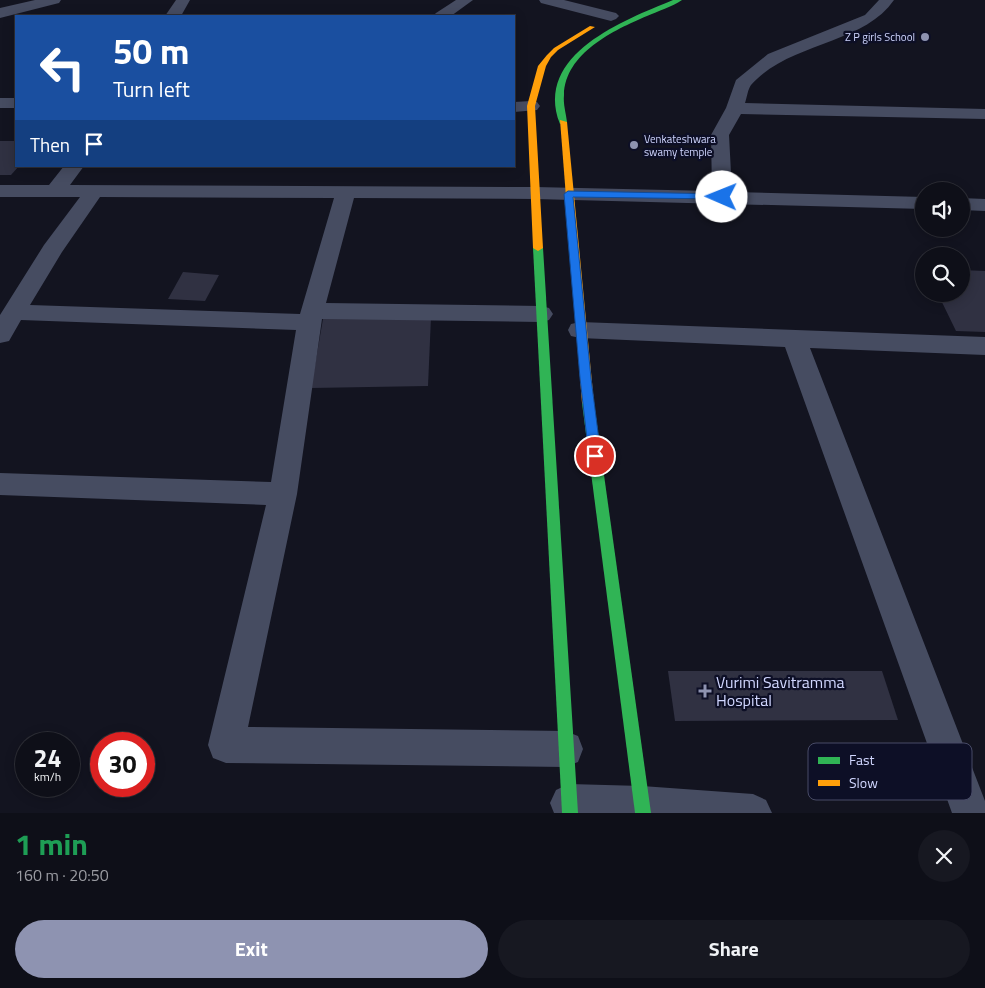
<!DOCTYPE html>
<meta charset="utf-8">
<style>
body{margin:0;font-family:"Titillium Web",sans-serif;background:#171821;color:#f1f3f6;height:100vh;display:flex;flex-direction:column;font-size:19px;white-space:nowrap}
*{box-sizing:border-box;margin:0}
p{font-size:16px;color:#9b9ca2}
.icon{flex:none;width:28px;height:28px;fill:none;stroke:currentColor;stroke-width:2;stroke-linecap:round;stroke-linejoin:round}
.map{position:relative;height:813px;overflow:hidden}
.panel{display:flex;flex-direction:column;background:#0e0f18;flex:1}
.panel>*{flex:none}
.guide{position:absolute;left:15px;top:15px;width:500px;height:152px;border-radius:0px;box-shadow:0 2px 12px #0003,0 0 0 1px #2e2f37;background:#1a4fa0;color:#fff;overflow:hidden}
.fabs{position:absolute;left:915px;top:182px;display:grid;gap:10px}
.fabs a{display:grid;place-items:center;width:55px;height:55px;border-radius:50%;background:#0e0f18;box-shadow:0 2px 12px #0003,0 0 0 1px #2e2f37;font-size:25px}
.speed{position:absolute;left:15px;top:732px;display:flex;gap:10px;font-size:25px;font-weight:700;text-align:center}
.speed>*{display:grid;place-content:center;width:65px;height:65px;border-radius:50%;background:#0e0f18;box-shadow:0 2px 12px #0003,0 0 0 1px #2e2f37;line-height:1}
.speed small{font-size:12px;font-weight:400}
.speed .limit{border:8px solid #d22;background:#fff;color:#111}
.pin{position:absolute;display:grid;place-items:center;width:42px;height:42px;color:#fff;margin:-21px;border:2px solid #fff;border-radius:50%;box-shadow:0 1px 5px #0007}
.me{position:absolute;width:55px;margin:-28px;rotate:271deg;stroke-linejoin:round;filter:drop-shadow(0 0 4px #0008)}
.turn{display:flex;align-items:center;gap:18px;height:105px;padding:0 15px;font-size:22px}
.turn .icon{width:65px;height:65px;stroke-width:2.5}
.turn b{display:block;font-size:35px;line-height:42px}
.then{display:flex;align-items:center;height:48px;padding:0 15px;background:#0003;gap:10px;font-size:19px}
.round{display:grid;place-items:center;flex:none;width:52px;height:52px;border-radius:26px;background:#171821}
.headline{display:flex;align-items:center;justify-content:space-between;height:85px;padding:0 15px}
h1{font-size:30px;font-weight:700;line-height:38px;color:#1e9e55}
.primary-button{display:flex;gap:10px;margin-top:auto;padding:10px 15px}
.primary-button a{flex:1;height:58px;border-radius:30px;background:#8e93b1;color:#fff;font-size:20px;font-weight:700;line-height:58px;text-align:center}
.primary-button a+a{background:#171821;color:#f1f3f6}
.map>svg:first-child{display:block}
</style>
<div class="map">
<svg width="985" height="813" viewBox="0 0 985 813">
<rect width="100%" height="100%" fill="#131420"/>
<g fill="#303142">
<path d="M0 141H16V166H19L11 175H0Z"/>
<path d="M961 270 985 271V332L956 331 938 294H961Z"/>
<path d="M183 272 219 275 205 301 168 299Z"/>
<path d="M431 317 428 386 311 388 323 319Z"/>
<path d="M668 671H882L898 720 675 721Z"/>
</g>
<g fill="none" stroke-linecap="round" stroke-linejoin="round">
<g fill="#464c61" fill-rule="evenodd">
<path d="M35 0H61L59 3 0 18V8Z"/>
<path d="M176 0H190L181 16H165Z"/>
<path d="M456 0H473L451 16H433L436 13Z"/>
<path d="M539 0H564L616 13 619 16 616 19 611 21 541 3Z"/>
<path d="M879 0H894C863 45 789 42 751 85 748 89 747 97 745 103L985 109V119L741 114 729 135 732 192 924 197V209L535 199 354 198 326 303 541 306 549 308 553 314 549 320 541 322 322 319 297 494 248 727 565 731 578 736 583 749 578 762 565 767 226 763 213 758 208 745 266 505 0 495V473L271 482 296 330 21 320 9 341 0 343V315L44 245 80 197H0V185H49L64 166H84L70 185 535 187 712 191 711 135 726 108 736 80 768 54 865 15ZM100 197 334 198 300 314 30 305 62 252Z"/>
<rect x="0" y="98" width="16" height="10"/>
<path d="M531 101 537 102 540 106 537 110 514 112V102Z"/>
<path d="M961 198 985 199V211L961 210Z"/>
<path d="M580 322 985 337V355L810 348 985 801V813H952L785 347 580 338 571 336 568 330 571 324Z"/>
<path d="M569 784 642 786 753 794 766 800 772 813H554L550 803 556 790Z"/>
</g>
<g fill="#30b455" fill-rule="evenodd">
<path d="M673 0H682C672 7 658 11 647 16 614 30 565 53 564 95 563 104 566 113 567 122L560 124C533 54 625 20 673 0Z"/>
<path d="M538 245 543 248 578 813H562L533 248Z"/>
<path d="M588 399 594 403 651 813H635L582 403Z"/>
</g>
<g fill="#ff9f0a" fill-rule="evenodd">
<path d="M590 26 595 27 558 50 551 57 546 66 535 106 543 248 538 251 533 248 527 106 538 66 547 55 554 48Z"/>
<path d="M560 120 567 122 594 403 588 407 582 403Z"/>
</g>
</g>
<path fill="#1a73e8" stroke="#114b97" d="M568 191 722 194 726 197 722 199 573 197 591 378 601 456 600 459H591L589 456 580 378 564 194Z"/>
<g fill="#8e93b1" stroke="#0d0f26" stroke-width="2">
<circle cx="925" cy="37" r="5"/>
<circle cx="634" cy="145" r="5"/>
<path d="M702.5 683.5h5v5h5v5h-5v5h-5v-5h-5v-5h5z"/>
</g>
<g text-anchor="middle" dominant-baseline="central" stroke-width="4.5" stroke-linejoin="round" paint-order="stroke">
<g font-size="11" fill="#d1d7ff" stroke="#0d0f26" text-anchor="end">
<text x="915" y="37">Z P girls School</text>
<text x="644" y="139" text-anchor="start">Venkateshwara<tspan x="644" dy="13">swamy temple</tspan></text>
</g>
<g font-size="16" fill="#d1d7ff" stroke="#0d0f26" text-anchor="start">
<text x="716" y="682">Vurimi Savitramma<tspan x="716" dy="18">Hospital</tspan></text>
</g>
</g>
<rect x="808" y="743" width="164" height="57" rx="8" fill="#0d0f26" stroke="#484b67" stroke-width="1"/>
<rect x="818" y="757" width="22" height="7" fill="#30b455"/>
<rect x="818" y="780" width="22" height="6" fill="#ff9f0a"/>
<g font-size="14" fill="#d1d7ff">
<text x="849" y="765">Fast</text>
<text x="849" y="788">Slow</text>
</g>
</svg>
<div class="fabs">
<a><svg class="icon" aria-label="sound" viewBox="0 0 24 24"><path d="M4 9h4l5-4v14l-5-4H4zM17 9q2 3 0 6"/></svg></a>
<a><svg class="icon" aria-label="search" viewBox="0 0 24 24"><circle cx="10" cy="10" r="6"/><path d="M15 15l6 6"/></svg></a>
</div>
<div class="speed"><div>24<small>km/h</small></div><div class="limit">30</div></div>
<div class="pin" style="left:595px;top:456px;background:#d93025"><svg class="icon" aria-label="arrive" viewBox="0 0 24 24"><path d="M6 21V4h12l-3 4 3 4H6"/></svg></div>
<svg class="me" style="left:722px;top:197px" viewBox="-20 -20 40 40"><circle r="19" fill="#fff"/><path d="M0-13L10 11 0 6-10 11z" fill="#1a73e8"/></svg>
<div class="guide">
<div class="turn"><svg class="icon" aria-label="left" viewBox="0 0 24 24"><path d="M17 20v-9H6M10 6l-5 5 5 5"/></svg><div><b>50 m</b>Turn left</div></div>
<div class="then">Then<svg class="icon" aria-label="arrive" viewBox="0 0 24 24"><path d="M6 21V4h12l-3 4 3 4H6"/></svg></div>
</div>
</div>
<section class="panel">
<div class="headline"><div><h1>1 min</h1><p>160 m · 20:50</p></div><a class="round"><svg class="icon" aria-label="close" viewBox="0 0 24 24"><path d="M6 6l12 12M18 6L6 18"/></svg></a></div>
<div class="primary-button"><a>Exit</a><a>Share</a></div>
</section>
